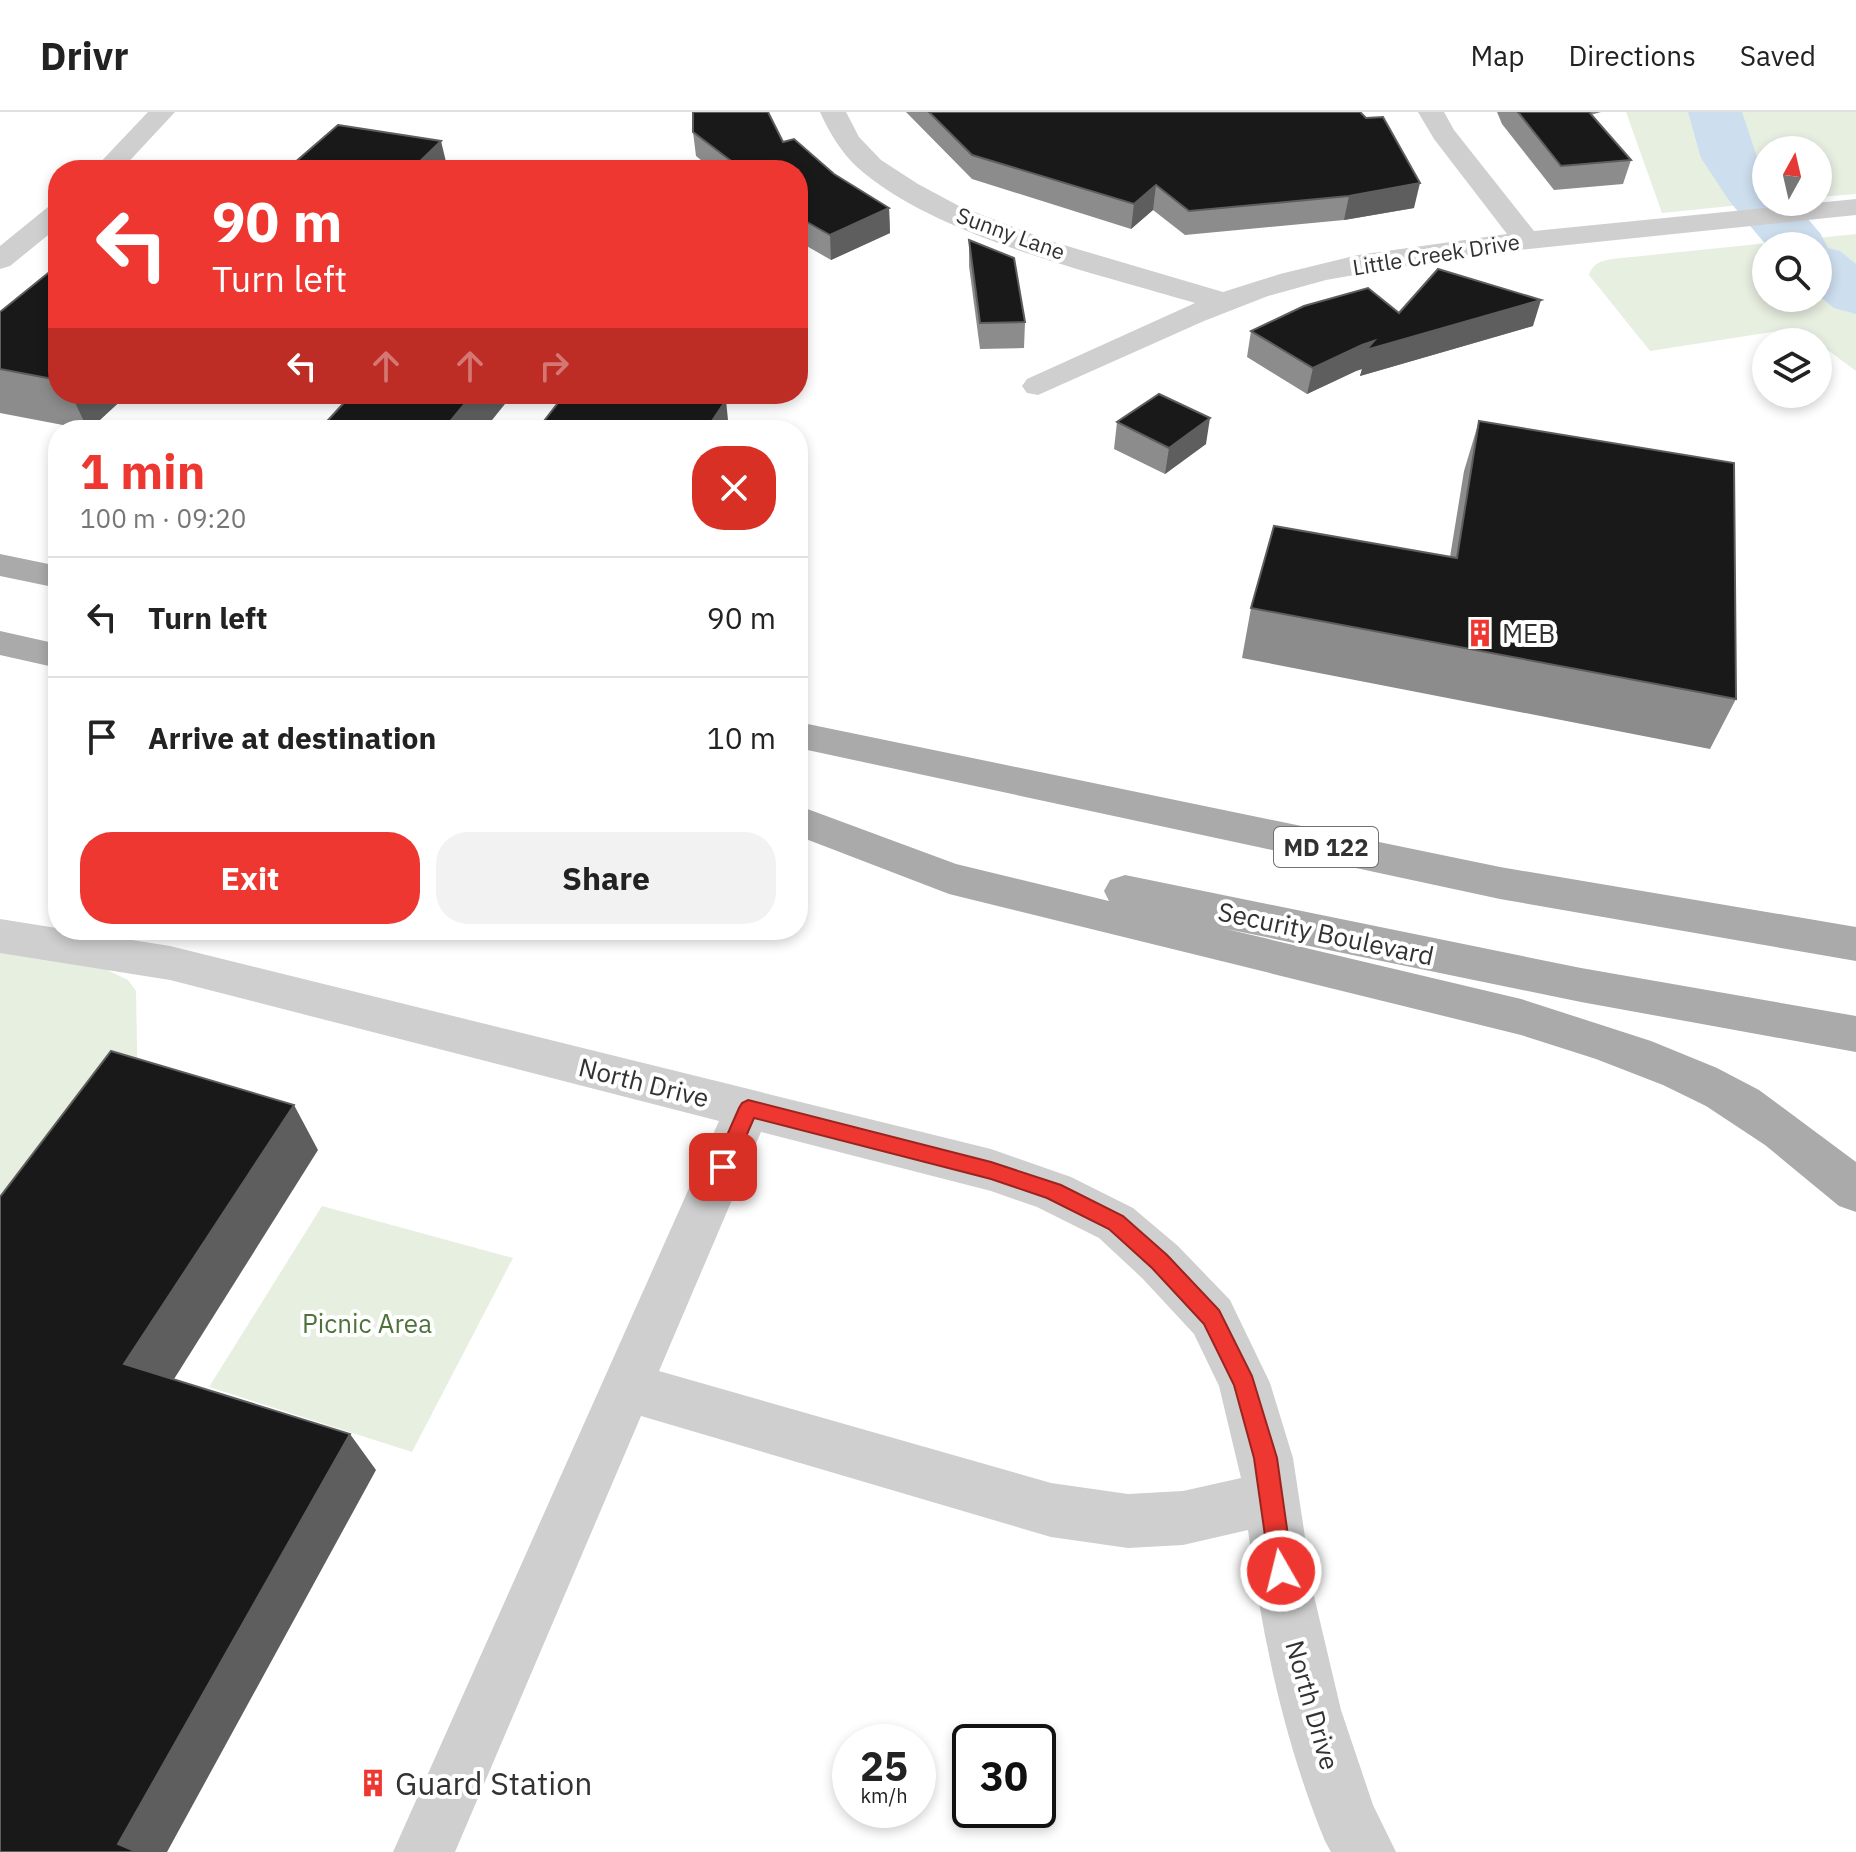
<!DOCTYPE html>
<meta charset="utf-8">
<style>
body{margin:0;font-family:"IBM Plex Sans",sans-serif;background:#f2f2f2;color:#222;height:100vh;display:flex;flex-direction:column;font-size:30px;white-space:nowrap}
*{box-sizing:border-box;margin:0}
p{font-size:26px;color:#767676}
.icon{flex:none;width:44px;height:44px;fill:none;stroke:currentColor;stroke-width:2;stroke-linecap:round;stroke-linejoin:round}
.map{position:relative;flex:1;overflow:hidden}
.details{position:absolute;left:48px;top:308px;width:760px;height:520px;display:flex;flex-direction:column;background:#fff;border-radius:32px;box-shadow:0 4px 12px #0003}
.details>*{flex:none}
.banner{position:absolute;left:48px;top:48px;width:760px;height:244px;border-radius:32px;box-shadow:0 4px 12px #0003;background:#ee3730;color:#fff;overflow:hidden}
.needle{width:52px;rotate:8deg}
.controls{position:absolute;left:1752px;top:24px;display:grid;gap:16px}
.controls a{display:grid;place-items:center;width:80px;height:80px;border-radius:50%;background:#fff;box-shadow:0 4px 12px #0003;font-size:40px}
.speed{position:absolute;left:832px;top:1612px;display:flex;gap:16px;font-size:40px;font-weight:700;text-align:center}
.speed>*{display:grid;place-content:center;width:104px;height:104px;border-radius:50%;background:#fff;box-shadow:0 4px 12px #0003;line-height:1}
.speed small{font-size:20px;font-weight:400}
.speed .limit{border:4px solid #111;border-radius:12px;background:#fff;color:#111}
.pin{position:absolute;display:grid;place-items:center;width:68px;height:68px;color:#fff;margin:-34px;border-radius:16px;box-shadow:0 4px 12px #0006}
.me{position:absolute;width:88px;margin:-44px;rotate:352deg;stroke-linejoin:round;filter:drop-shadow(0 0 6px #0008)}
.turn{display:flex;align-items:center;gap:28px;height:168px;padding:0 32px;font-size:36px}
.turn .icon{width:104px;height:104px;stroke-width:2.5}
.turn b{display:block;font-size:56px;line-height:68px}
.lanes{display:flex;align-items:center;height:76px;padding:0 32px;background:#0003;justify-content:center;gap:40px;direction:ltr}
.lanes .off{opacity:.35}
.round{display:grid;place-items:center;flex:none;width:84px;height:84px;border-radius:32px;background:#f2f2f2}
.head{display:flex;align-items:center;justify-content:space-between;height:136px;padding:0 32px}
h1{font-size:48px;font-weight:700;line-height:60px;color:#ee3730}
.cta{display:flex;gap:16px;margin-top:auto;padding:16px 32px}
.cta a{flex:1;height:92px;border-radius:32px;background:#ee3730;color:#fff;font-size:32px;font-weight:700;line-height:92px;text-align:center}
.cta a+a{background:#f2f2f2;color:#222}
ul{padding:0;list-style:none}
li{display:flex;align-items:center;gap:24px;height:120px;padding:0 32px;border-top:2px solid #e0e0e0}
li div{flex:1}
li b{display:block;font-size:30px}
li em{font-style:normal}
header{display:flex;align-items:center;gap:48px;box-sizing:border-box;height:112px;padding:0 40px;background:#fff;border-bottom:2px solid #e0e0e0}
header strong{font-size:38px}
nav{display:flex;gap:44px;margin-inline-start:auto;font-size:28px}
.map>svg:first-child{display:block}
</style>
<header>
<strong>Drivr</strong>
<nav><a>Map</a><a>Directions</a><a>Saved</a></nav>
</header>
<div class="map">
<svg width="1856" height="1740" viewBox="0 0 1856 1740">
<rect width="100%" height="100%" fill="#fff"/>
<g fill="#e7efe1" fill-rule="evenodd">
<path d="M1626 0H1856V82L1818 85V38H1766V90H1770L1662 101Z"/>
<path d="M1856 122V259L1798 216 1650 239 1589 163C1593 151 1601 149 1612 147ZM1766 134H1818V186H1766Z"/>
<path d="M0 824 46 829 128 868 136 879 138 989 0 1179Z"/>
<path d="M322 1094 513 1146 412 1340 209 1275Z"/>
</g>
<g fill="none" stroke-linecap="round" stroke-linejoin="round">
<path fill="#cddeef" fill-rule="evenodd" d="M1688 0H1742L1757 45 1766 58V90H1793L1820 121 1828 136 1840 139 1856 152V202L1834 196 1818 183V134H1767L1730 90 1701 46Z"/>
<g fill="#cfcfcf" fill-rule="evenodd">
<path d="M148 0H175L121 58H93Z"/>
<path d="M820 0H846L859 25 881 48 918 72 959 94 1050 129 1223 180 1280 162 1358 143 1507 122 1434 27 1418 0H1444L1454 18 1534 119 1856 87V103L1462 144 1326 168 1268 184 1204 209 1038 283 1027 281 1022 274 1027 267 1195 191C1095 161 935 125 857 55 841 40 829 20 820 0Z"/>
<path d="M58 93V115L10 154 0 157V134L48 95Z"/>
<path d="M0 807 170 834 991 1037 1071 1065 1133 1096 1178 1134 1230 1188 1270 1271 1293 1346 1314 1484 1341 1598 1373 1693 1396 1740H1331L1325 1729C1284 1630 1262 1524 1248 1418L1183 1433 1128 1436 1051 1425 641 1304 455 1740H393L719 1009 170 868 0 841ZM761 1020 991 1079 1037 1095 1099 1126 1142 1166 1194 1222 1219 1274 1241 1366 1183 1379 1128 1382 1051 1371 659 1259Z"/>
</g>
<g fill="#aaa" fill-rule="evenodd">
<path d="M0 442 58 454V476L0 464Z"/>
<path d="M0 519 58 532V556L0 543Z"/>
<path d="M798 610 1500 755 1856 815V849L1500 787 798 636Z"/>
<path d="M802 695 956 752 1109 789 1104 779 1110 768 1125 763 1581 856 1856 904V940L1581 890 1222 816 1521 887 1651 929 1717 956 1759 978 1856 1050V1100L1839 1094 1765 1033 1706 994 1663 973 1596 947 1521 923 949 782 798 724V696Z"/>
</g>
</g>
<g fill="#8c8c8c">
<path d="M906 0H1360L1414 96 1344 108 1185 123 1153 98 1131 117 972 67Z"/>
<path d="M1497 0H1601L1591 3 1631 48 1623 72 1554 78 1502 12Z"/>
<path d="M693 20 783 30 834 62 889 96 890 121 831 148 798 129V58H713L696 44Z"/>
<path d="M969 128 1025 210 1024 236 980 237 969 154Z"/>
<path d="M58 153V282H128L89 318 0 301V200Z"/>
<path d="M1399 201 1533 214 1360 264 1362 257 1356 259 1307 282 1247 245 1251 219Z"/>
<path d="M1479 309 1736 587 1710 637 1242 546 1251 496 1450 445 1464 359Z"/>
<path d="M1117 310 1206 332 1165 362 1114 337Z"/>
</g>
<g fill="#5e5e5e">
<path d="M441 29 448 58H411Z"/>
<path d="M1420 71 1414 96 1344 108 1349 84Z"/>
<path d="M1156 73 1153 98 1131 117 1134 92Z"/>
<path d="M889 96 890 121 831 148 830 123Z"/>
<path d="M1541 188 1533 214 1360 264 1362 257 1356 259 1307 282 1313 256 1362 233Z"/>
<path d="M71 282H128L89 318H88Z"/>
<path d="M473 282H513L484 318H443Z"/>
<path d="M726 288 729 318H706Z"/>
<path d="M1210 306 1206 332 1165 362 1169 336Z"/>
<path d="M294 993 318 1038 159 1291 124 1252Z"/>
<path d="M350 1322 376 1358 167 1740H134L118 1732Z"/>
</g>
<g fill="#191919" stroke="#5e5e5e" stroke-width="2">
<path d="M693 0H768L783 30 794 27 834 62 889 96 830 123 798 105V58H743L693 20Z"/>
<path d="M929 0H1360L1366 6 1383 5 1420 71 1349 84 1189 99 1156 73 1134 92 972 43Z"/>
<path d="M1518 0H1589L1631 48 1561 54Z"/>
<path d="M338 13 441 29 411 58H286Z"/>
<path d="M969 128 1014 146 1025 210 980 211Z"/>
<path d="M58 153V268L0 257V200Z"/>
<path d="M1438 157 1541 188 1366 238 1374 229 1362 233 1313 256 1251 219 1304 194 1368 176 1399 201Z"/>
<path d="M352 282H473L443 318H319Z"/>
<path d="M565 282H692L726 288 706 318H537Z"/>
<path d="M1159 282 1210 306 1169 336 1117 310Z"/>
<path d="M1479 309 1734 351 1736 587 1251 496 1274 414 1457 446Z"/>
<path d="M111 939 294 993 124 1252 350 1322 118 1732 137 1740H0V1085Z"/>
</g>
<path fill="#ee3730" stroke="#9b241f" stroke-width="2" d="M748 988 991 1050 1061 1073 1123 1104 1167 1143 1219 1198 1252 1264 1277 1346 1293 1459 1290 1468 1281 1471 1273 1468 1270 1459 1254 1346 1234 1273 1204 1212 1152 1156 1109 1117 1047 1086 991 1067 754 1006 730 1061 723 1064 716 1061 713 1055 739 996 742 991Z"/>
<defs>
<symbol id="building-bare" viewBox="-9 -9 18 18"><path d="M-4-6H4V6H1V3H-1V6H-4ZM-2.5-4.3h1.7v1.8h-1.7ZM.8-4.3h1.7v1.8H.8ZM-2.5-1h1.7V.8h-1.7ZM.8-1h1.7V.8H.8Z" fill="#ee3730" stroke="#fff" stroke-width="2.5" paint-order="stroke"/></symbol>
</defs>
<g fill-rule="evenodd">
<use href="#building-bare" x="1460" y="501" width="40" height="40"/>
<use href="#building-bare" x="353" y="1651" width="40" height="40"/>
</g>
<g text-anchor="middle" dominant-baseline="central" stroke-width="8" stroke-linejoin="round" paint-order="stroke">
<g font-size="22" fill="#323232" stroke="#fff">
<text transform="translate(1011 121) rotate(20)">Sunny Lane</text>
<text transform="translate(1436 142) rotate(-9)">Little Creek Drive</text>
</g>
<rect fill="#fff" stroke="#707070" stroke-width="2" x="1274" y="715" width="104" height="40" rx="6"/>
<g font-size="24" font-weight="bold" fill="#323232">
<text x="1326" y="735">MD 122</text>
</g>
<g font-size="26" fill="#323232" stroke="#fff" text-anchor="start">
<text x="1502" y="521">MEB</text>
</g>
<g font-size="26" fill="#323232" stroke="#fff">
<text transform="translate(1326 821) rotate(12)">Security Boulevard</text>
<text transform="translate(644 970) rotate(14)">North Drive</text>
<text transform="translate(1313 1593) rotate(74)">North Drive</text>
</g>
<g font-size="26" fill="#4f723c" stroke="#fff">
<text x="367" y="1211">Picnic Area</text>
</g>
<g font-size="32" fill="#323232" stroke="#fff" text-anchor="start">
<text x="395" y="1671">Guard Station</text>
</g>
</g>
</svg>
<div class="controls">
<a><svg class="needle" viewBox="-14 -14 28 28"><path d="M0-13l5 13h-10z" fill="#e53935"/><path d="M0 13l5-13h-10z" fill="#767676"/></svg></a>
<a><svg class="icon" aria-label="search" viewBox="0 0 24 24"><circle cx="10" cy="10" r="6"/><path d="M15 15l6 6"/></svg></a>
<a><svg class="icon" aria-label="layers" viewBox="0 0 24 24"><path d="M12 4l9 5-9 5-9-5zM3 14l9 5 9-5"/></svg></a>
</div>
<div class="speed"><div>25<small>km/h</small></div><div class="limit">30</div></div>
<div class="pin" style="left:723px;top:1055px;background:#d93025"><svg class="icon" aria-label="arrive" viewBox="0 0 24 24"><path d="M6 21V4h12l-3 4 3 4H6"/></svg></div>
<svg class="me" style="left:1281px;top:1459px" viewBox="-20 -20 40 40"><circle r="17" fill="#ee3730" stroke="#fff" stroke-width="3"/><path d="M0-11L8 9 0 5-8 9z" fill="#fff"/></svg>
<div class="banner">
<div class="turn"><svg class="icon" aria-label="left" viewBox="0 0 24 24"><path d="M17 20v-9H6M10 6l-5 5 5 5"/></svg><div><b>90 m</b>Turn left</div></div>
<div class="lanes"><svg class="icon" aria-label="left" viewBox="0 0 24 24"><path d="M17 20v-9H6M10 6l-5 5 5 5"/></svg><svg class="icon off" aria-label="ahead" viewBox="0 0 24 24"><path d="M12 20V5M6 11l6-6 6 6"/></svg><svg class="icon off" aria-label="ahead" viewBox="0 0 24 24"><path d="M12 20V5M6 11l6-6 6 6"/></svg><svg class="icon off" aria-label="right" viewBox="0 0 24 24"><path d="M7 20v-9h11M14 6l5 5-5 5"/></svg></div>
</div>
<section class="details">
<div class="head"><div><h1>1 min</h1><p>100 m · 09:20</p></div><a class="round" style="background:#d93025;color:#fff"><svg class="icon" aria-label="close" viewBox="0 0 24 24"><path d="M6 6l12 12M18 6L6 18"/></svg></a></div>
<ul>
<li><svg class="icon" aria-label="left" viewBox="0 0 24 24"><path d="M17 20v-9H6M10 6l-5 5 5 5"/></svg><div><b>Turn left</b></div><em>90 m</em></li>
<li><svg class="icon" aria-label="arrive" viewBox="0 0 24 24"><path d="M6 21V4h12l-3 4 3 4H6"/></svg><div><b>Arrive at destination</b></div><em>10 m</em></li>
</ul>
<div class="cta"><a>Exit</a><a>Share</a></div>
</section>
</div>
